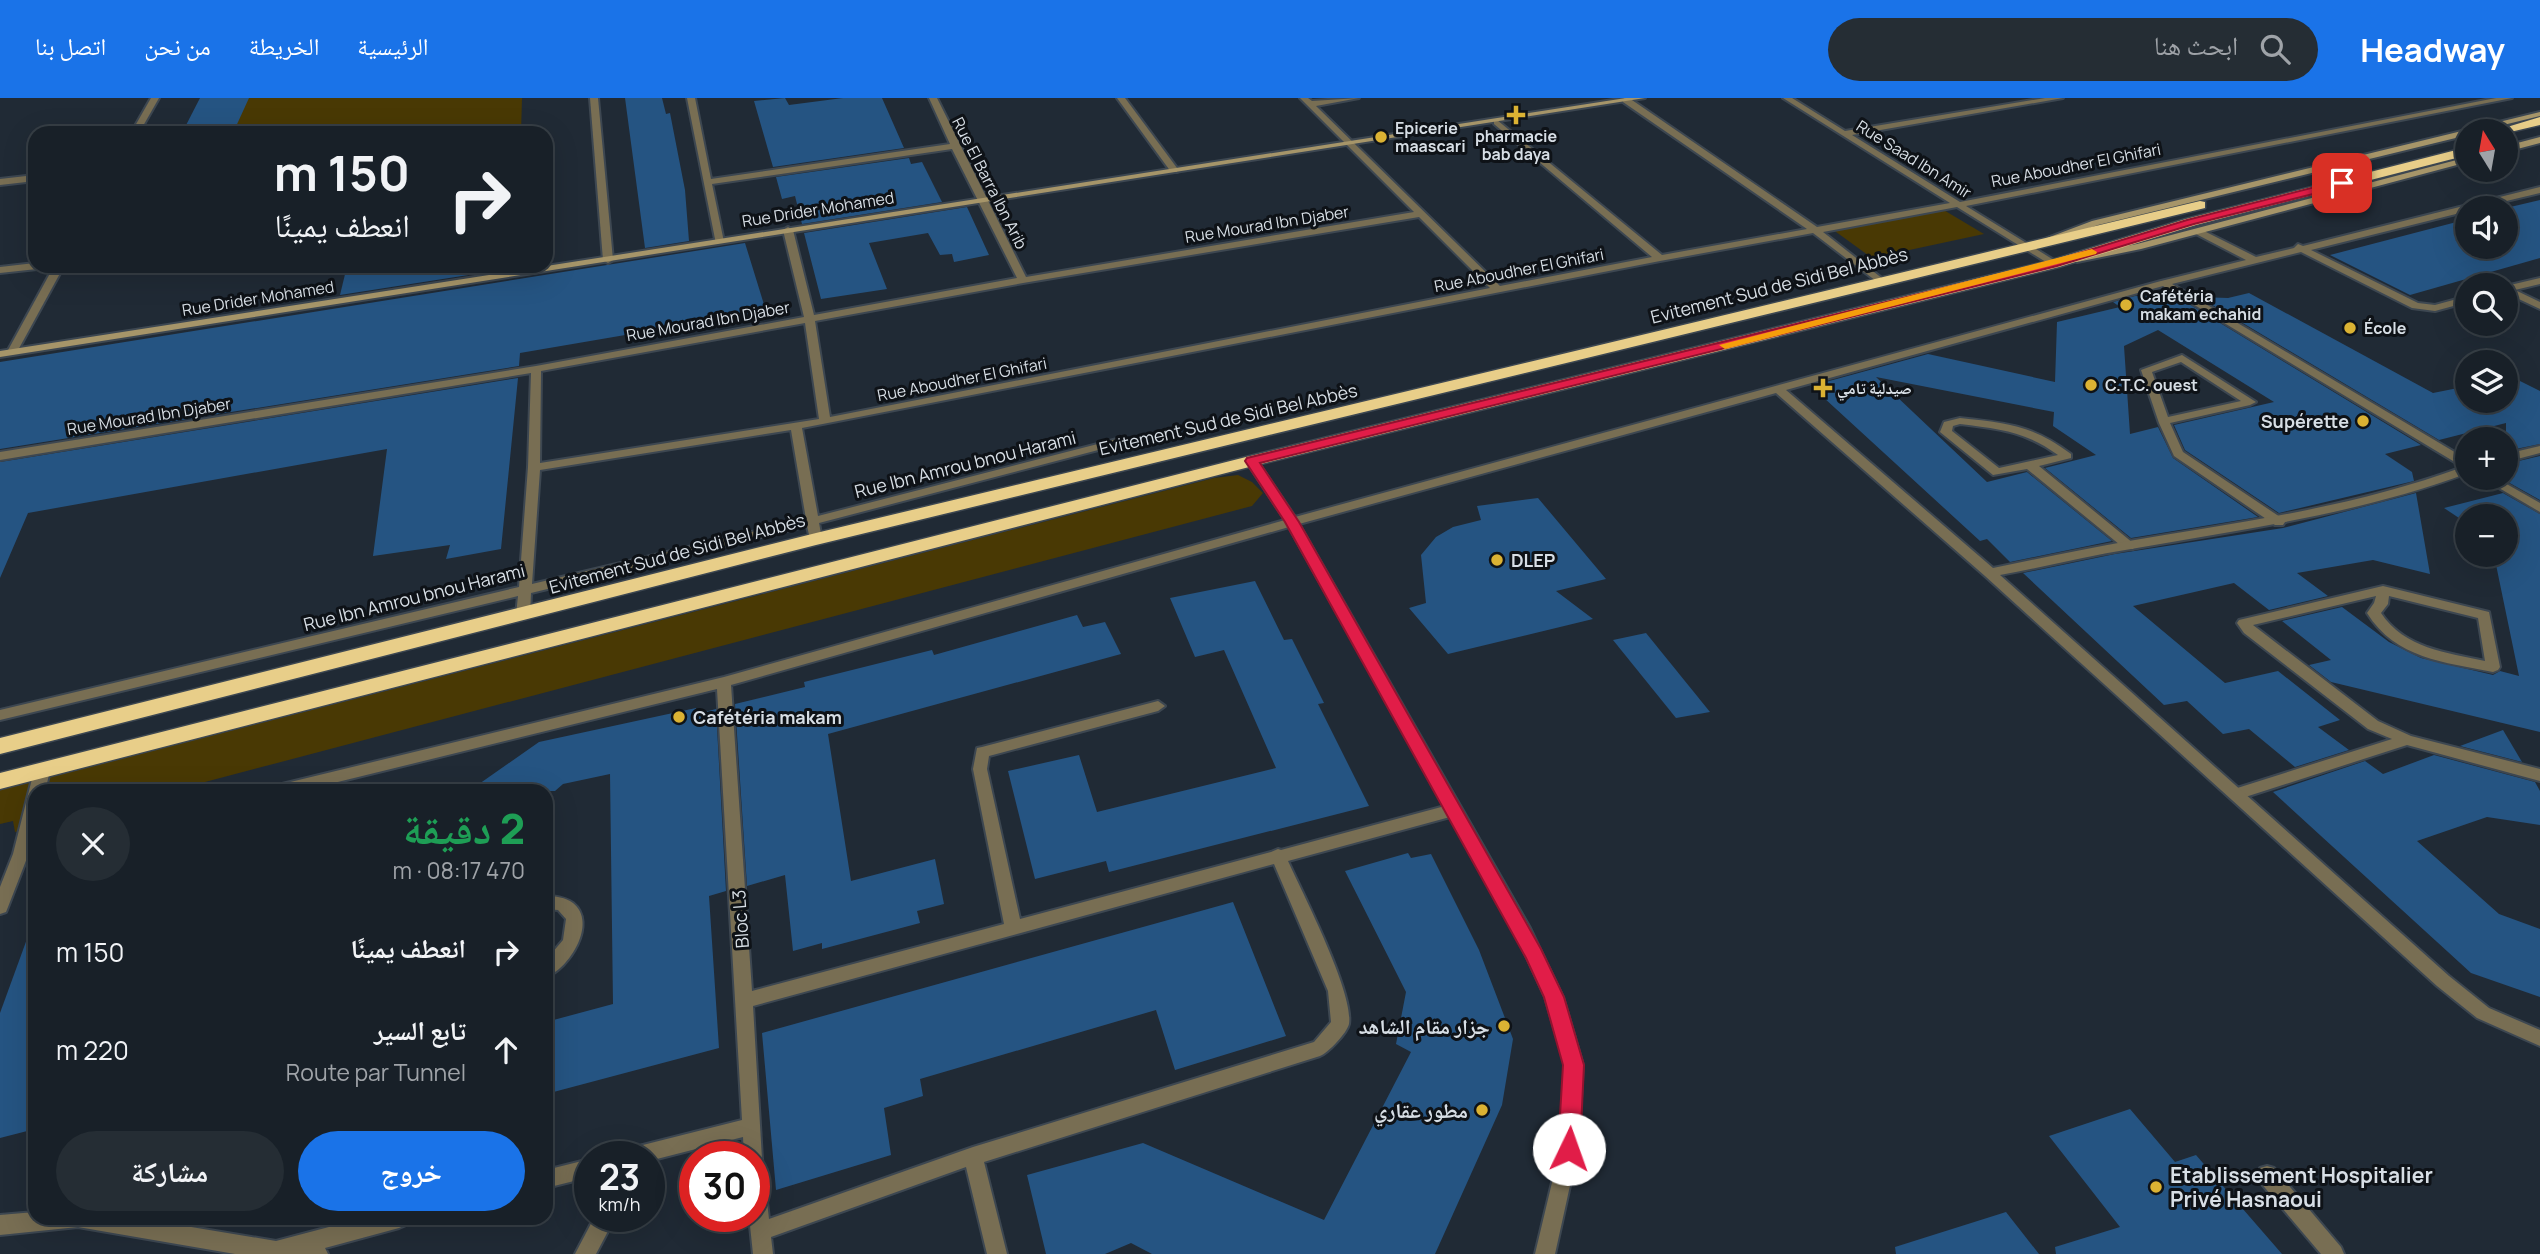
<!DOCTYPE html>
<html lang="ar">
<meta charset="utf-8">
<style>
body{margin:0;font-family:Manrope,"Noto Naskh Arabic",sans-serif;background:#252d34;color:#f1f3f6;direction:rtl;height:100vh;display:flex;flex-direction:column;font-size:26px;white-space:nowrap}
*{box-sizing:border-box;margin:0}
p{font-size:23px;color:#9fa3a8}
.icon{flex:none;width:38px;height:38px;fill:none;stroke:currentColor;stroke-width:2;stroke-linecap:round;stroke-linejoin:round}
.map{position:relative;flex:1;overflow:hidden;direction:ltr}
.side{position:absolute;left:28px;top:686px;width:525px;height:441px;display:flex;flex-direction:column;background:#182028;border-radius:21px;box-shadow:0 7px 28px #0002,0 0 0 2px #363e45;direction:rtl}
.side>*{flex:none}
.top-card{position:absolute;left:28px;top:28px;width:525px;height:147px;border-radius:21px;box-shadow:0 7px 28px #0002,0 0 0 2px #363e45;direction:rtl;background:#182028;color:#f1f3f6;overflow:hidden}
.needle{width:46px;rotate:349deg}
.buttons{position:absolute;left:2455px;top:21px;display:grid;gap:14px}
.buttons a{display:grid;place-items:center;width:63px;height:63px;border-radius:50%;background:#182028;box-shadow:0 7px 28px #0002,0 0 0 2px #363e45;font-size:35px}
.speed{position:absolute;left:574px;top:1043px;display:flex;gap:14px;font-size:35px;font-weight:700;text-align:center}
.speed>*{display:grid;place-content:center;width:91px;height:91px;border-radius:50%;background:#182028;box-shadow:0 7px 28px #0002,0 0 0 2px #363e45;line-height:1}
.speed small{font-size:18px;font-weight:400}
.speed .limit{border:10px solid #d22;background:#fff;color:#111}
.pin{position:absolute;display:grid;place-items:center;width:60px;height:60px;color:#fff;margin:-30px;border-radius:14px;box-shadow:0 4px 10px #0006}
.me{position:absolute;width:77px;margin:-38px;rotate:3deg;stroke-linejoin:round;filter:drop-shadow(0 0 5px #0008)}
.turn{display:flex;align-items:center;gap:24px;height:147px;padding:0 28px;font-size:32px}
.turn .icon{width:91px;height:91px;stroke-width:2.5}
.turn b{display:block;font-size:49px;line-height:60px}
.round{display:grid;place-items:center;flex:none;width:74px;height:74px;border-radius:37px;background:#252d34}
.head{display:flex;align-items:center;justify-content:space-between;height:119px;padding:0 28px}
h1{font-size:42px;font-weight:800;line-height:52px;color:#1e9e55}
.button{display:flex;gap:14px;margin-top:auto;padding:14px 28px}
.button a{flex:1;height:80px;border-radius:42px;background:#1a73e8;color:#fff;font-size:28px;font-weight:800;line-height:80px;text-align:center}
.button a+a{background:#252d34;color:#f1f3f6}
ul{padding:0;list-style:none}
li{display:flex;align-items:center;gap:21px;height:98px;padding:0 28px}
li div{flex:1}
li b{display:block;font-size:26px}
li em{font-style:normal}
header{display:flex;align-items:center;gap:42px;box-sizing:border-box;height:98px;padding:0 35px;background:#1a73e8;color:#fff}
header strong{font-size:33px}
nav{display:flex;gap:38px;margin-inline-start:auto;font-size:24px}
.search{width:490px;height:63px;background:#252d34;display:flex;align-items:center;gap:18px;box-sizing:border-box;padding:0 24px;border-radius:38px;color:#9fa3a8;font-size:26px}
.map>svg:first-child{display:block}
</style>
<header>
<strong>Headway</strong>
<div class="search"><svg class="icon" aria-label="search" viewBox="0 0 24 24"><circle cx="10" cy="10" r="6"/><path d="M15 15l6 6"/></svg>ابحث هنا</div>
<nav><a>الرئيسية</a><a>الخريطة</a><a>من نحن</a><a>اتصل بنا</a></nav>
</header>
<div class="map">
<svg width="2540" height="1156" viewBox="0 0 2540 1156">
<rect width="100%" height="100%" fill="#202a35"/>
<g fill="#493904">
<path d="M205 0H522L521 35H185Z"/>
<path d="M1942 111 1984 136 1872 160 1832 131Z"/>
<path d="M1238 377 1252 384 1263 395 1252 408 171 693H35V729L15 734 13 723 0 726V692L1214 380Z"/>
</g>
<g fill="#255482">
<path d="M200 0H249L233 35H182Z"/>
<path d="M625 0H662L666 16 670 15 685 92 689 143 645 150Z"/>
<path d="M785 0 789 7 843 0H882L904 50 773 69 754 3Z"/>
<path d="M909 60 911 66 922 64 942 104 802 126 795 98 782 101 776 79Z"/>
<path d="M2540 102V160L2410 197 2330 157 2468 121V149H2506V110Z"/>
<path d="M967 109 989 157 954 164 952 156 940 157 928 135 869 145 887 191 821 201 804 135Z"/>
<path d="M745 145 766 213 520 255 519 268 0 351V264Z"/>
<path d="M347 168H507V171L340 197Z"/>
<path d="M2249 195 2433 295 2468 288V303H2506V279L2510 278 2540 293V346L2506 353V325L2439 342 2199 199 2228 200Z"/>
<path d="M2135 198 2179 200 2421 347 2385 356 2412 374 2414 383 2279 415 2185 352 2174 327 2274 304 2158 232 2124 248 2130 336 2158 329 2173 360 2258 419 2131 440 2045 370 2096 357 2053 328 2054 314 1876 279 1987 384 2027 374 2112 443 2010 464 1987 441 1980 443 1811 288 1928 256 2055 284 2057 224 2120 209 2113 204Z"/>
<path d="M518 280 501 451 446 461 450 447 373 458 387 351 28 415 0 480V364Z"/>
<path d="M2540 358V402L2506 383V366Z"/>
<path d="M2416 395 2430 476 2373 462 2297 475 2328 498 2269 512 2234 485 2133 508 2225 585 2278 573 2340 622 2318 629 2349 652 2295 669 2249 631 2223 636 2187 603 2164 607 2023 475 2115 456 2283 430Z"/>
<path d="M2503 395 2540 416V634L2331 584 2309 567 2331 562 2282 523 2342 509 2389 544 2421 560 2493 577 2500 573 2519 578 2494 457H2506V418H2468V426L2444 410Z"/>
<path d="M1538 400 1606 481 1556 493 1593 521 1448 556 1409 510 1426 505 1421 457 1436 439 1453 429 1481 422 1477 408Z"/>
<path d="M1255 483 1284 542 1292 541 1324 605 1318 606 1369 708 1109 774 1106 763 1035 781 1008 673 1079 657 1097 714 1276 670 1224 552 1195 559 1170 500Z"/>
<path d="M1077 517 1083 529 1105 524 1121 556 828 636 851 783 935 761 944 806 917 813 920 825 822 851V845L793 853 785 777 747 788 735 606 805 589 804 584 932 552 934 557Z"/>
<path d="M1646 535 1710 614 1676 620 1613 542Z"/>
<path d="M696 610 697 616 716 611 726 793 709 798 719 950 546 996V924L613 906 610 676 563 686 555 693H469L539 644Z"/>
<path d="M2503 632 2522 664 2460 648Z"/>
<path d="M2434 657 2535 684 2540 693V727L2487 719 2417 743 2499 816 2540 831V899L2471 875 2273 694 2365 663 2383 676Z"/>
<path d="M1408 755 1411 760 1431 756 1479 852 1513 941 1502 1007 1435 1156H1152L1131 1145 1105 1156H1046L1027 1077 1143 1045 1324 1122 1411 954 1396 946 1406 894 1345 773Z"/>
<path d="M1233 804 1286 938 1175 972 1156 912 920 981 923 998 884 1010 891 1057 776 1092 762 935Z"/>
<path d="M31 830 35 831V1031L0 1040V915Z"/>
<path d="M2130 1011 2175 1064 2196 1057 2282 1156H2056L2055 1149 2120 1129 2049 1038Z"/>
<path d="M2006 1114 2039 1156H1896L1895 1149Z"/>
</g>
<g fill="none" stroke-linecap="round" stroke-linejoin="round">
<defs>
<g id="lane">
<path d="M2182 257 2256 304 2250 307 2170 325 2183 354 2283 421 2285 424 2283 427H2275L2174 358 2159 325 2141 272ZM2181 264 2241 303 2168 319 2152 274Z"/>
<path d="M1960 320C2007 325 2032 327 2071 356V360L2039 368 2133 445 2135 448 2133 451H2125L2027 371 1993 377 1940 334 1944 324ZM1960 326C1999 331 2025 333 2058 357L1999 370 1952 333 1953 328Z"/>
<path d="M2383 488 2489 514 2500 569 2498 572 2493 574C2444 564 2396 561 2367 515L2374 505 2376 498 2253 527 2378 623 2411 638 2540 671V683L2407 647 2236 702 2231 700 2228 696 2231 692 2392 641 2368 631 2244 535 2237 525 2239 522ZM2389 498 2478 520 2485 563C2447 555 2404 550 2381 515L2388 506Z"/>
<path d="M2267 1068 2274 1070 2341 1149 2344 1156H2321L2260 1084 2257 1077 2260 1070Z"/>
</g>
<g id="street">
<path d="M151 0H159L139 35H131Z"/>
<path d="M590 0H598L613 162 608 165 603 162Z"/>
<path d="M687 0H695L711 81 950 46 929 0H937L1026 179 1414 114 1300 0H1308L1312 3 1359 0 1316 8 1500 188 1652 159 1494 26V22H1497L1662 157 1807 131 1623 4 1624 0H1629L1817 129 1950 105 1783 0H1792L1845 33 2045 0H2063L1852 37 1960 104 2496 0H2512L1966 108 2057 164 2059 166 2054 169 1957 109 1823 134 1883 181 1885 183 1880 186 1813 135 1660 163 802 330 818 418 1121 340 1127 343 1125 345 819 425 822 441 816 445 810 441 807 428 531 495 530 517 523 521 516 517 518 498 0 622V612L519 489 528 369 531 275 0 362V354L536 268 804 219 783 132 788 129 793 132 814 217 1017 180 952 51 712 86 724 144 716 146ZM1419 119 1490 190 830 319 815 223 1023 185ZM805 225 819 321 540 365 541 273ZM791 332 806 421 532 486 540 372Z"/>
<path d="M1117 0H1125L1177 70V74H1171Z"/>
<path d="M35 77V83L0 87V81Z"/>
<path d="M2540 89V95L2477 110H2468V113L2311 152 2418 205 2435 207 2468 198V204L2435 213 2412 210 2301 154 2172 186 2468 362V375C2358 416 2245 431 2131 451 2087 458 2044 469 2000 477L2449 878 2489 910 2540 932V948L2477 920 2437 888 1985 478 1776 295 1299 426 1530 830 1563 899 1583 967 1578 1051 1555 1156H1535L1560 1051 1565 967 1545 899 1517 838 1450 719 1288 763C1303 796 1354 895 1349 926 1347 935 1328 955 1320 958L984 1064 1007 1156H987L966 1069 771 1139 773 1156H753L749 1118H754V1059H744L743 1039 649 1063V1059H622L624 1053 631 1050 742 1022 717 591 301 693H270L273 689 278 687 724 579 1285 422 1246 363 1248 361H1256L1295 419 2161 183 2246 162 2196 136V132H2202L2256 159 2294 150 2298 146 2303 148ZM2163 188 2463 369C2354 409 2243 424 2129 443 2083 451 2038 461 1993 470L1786 292ZM1289 429 1445 708 1281 752 1278 751 1271 754 1020 821 987 671 989 658 1158 613 1165 608 1158 603 982 649 977 650 973 671 1004 826 752 893 731 587ZM1274 766 1328 893 1331 924 1314 944 973 1049 769 1121 762 1061 753 908Z"/>
<path d="M35 165V168H42L37 171 0 175V169Z"/>
<path d="M54 168H64L17 254 12 257 8 256 7 254Z"/>
<path d="M2540 180V186L2515 192 2540 204V211L2506 195V188Z"/>
<path d="M2540 348V355L2506 364V356Z"/>
<path d="M2482 380H2496L2540 405V414Z"/>
<path d="M42 667 47 669 50 673 45 693H35V731L31 747 35 746V758L27 760 8 809 6 814 0 816V789L13 756 34 673 37 669Z"/>
<path d="M546 797C556 799 565 799 573 805 598 825 569 871 546 879V862L563 842 566 821 558 812 546 811Z"/>
<path d="M590 1061V1079L546 1090V1072Z"/>
<path d="M35 1114V1120H137L276 1143 363 1120H409L406 1127 399 1130 325 1150 328 1156H235L78 1129 0 1137V1117Z"/>
<path d="M595 1118H616L596 1156H575Z"/>
</g>
<g id="secondary">
<path d="M1626 0H1645L0 259V253Z"/>
<path d="M2540 14V18L2479 33H2468V37L2098 127 2052 143 2047 140 2092 123Z"/>
<path d="M2540 39V45L2506 54V48Z"/>
<path d="M2468 59V64L2141 151 2077 164 2072 161 2077 158 2137 146Z"/>
</g>
<g id="highway">
<path d="M2540 19V27L2506 35 2494 33Z"/>
<path d="M2468 49V57L2196 127 2059 169 1257 367 0 691V675L1246 359 2049 163 2186 121Z"/>
<path d="M2200 103 2205 104V110L816 447 0 656V640L816 435Z"/>
</g>
</defs>
<use href="#lane" stroke="#3d4751" stroke-width="4"/>
<use href="#street" stroke="#3d4751" stroke-width="4"/>
<use href="#secondary" stroke="#3d4751" stroke-width="4"/>
<use href="#highway" stroke="#3d4751" stroke-width="3"/>
<use href="#lane" fill="#786e53" fill-rule="evenodd"/>
<use href="#street" fill="#786e53" fill-rule="evenodd"/>
<use href="#secondary" fill="#a69569" fill-rule="evenodd"/>
<use href="#highway" fill="#e8ce89" fill-rule="evenodd"/>
</g>
<path fill="#e11d48" stroke="#92132f" stroke-width="2" d="M2342 82 2345 88 2194 126 2057 168 1260 365 1299 424 1541 851 1564 899 1584 967 1580 1051 1577 1058 1569 1061 1561 1058 1558 1051 1563 967 1544 899 1526 860 1285 424 1245 363 1247 360 2050 164 2187 122Z"/>
<path fill="#f59e0b" d="M2092 151 2097 154 2096 156 1725 251 1719 247Z"/>
<g fill="#dbb233" stroke="#0e1217" stroke-width="2.5">
<path d="M1512.5 6.5h7v7h7v7h-7v7h-7v-7h-7v-7h7z"/>
<circle cx="1381" cy="39" r="7"/>
<circle cx="2126" cy="207" r="7"/>
<circle cx="2350" cy="230" r="7"/>
<circle cx="2091" cy="287" r="7"/>
<path d="M1819.5 279.5h7v7h7v7h-7v7h-7v-7h-7v-7h7z"/>
<circle cx="2363" cy="323" r="7"/>
<circle cx="1497" cy="462" r="7"/>
<circle cx="679" cy="619" r="7"/>
<circle cx="1504" cy="928" r="7"/>
<circle cx="1482" cy="1012" r="7"/>
<circle cx="2156" cy="1089" r="7"/>
</g>
<g text-anchor="middle" dominant-baseline="central" stroke-width="6" stroke-linejoin="round" paint-order="stroke">
<g font-size="16" font-weight="bold" fill="#d7dee5" stroke="#0e1217" text-anchor="start">
<text x="1395" y="30">Epicerie<tspan x="1395" dy="18">maascari</tspan></text>
<text x="1516" y="38" text-anchor="middle">pharmacie<tspan x="1516" dy="18">bab daya</tspan></text>
<text x="2140" y="198">Cafétéria<tspan x="2140" dy="18">makam echahid</tspan></text>
<text x="2364" y="230">École</text>
<text x="2105" y="287">C.T.C. ouest</text>
<text x="1837" y="290">صيدلية تامي</text>
</g>
<g font-size="16" fill="#d7dee5" stroke="#0e1217">
<text transform="translate(1914 61) rotate(32)">Rue Saad Ibn Amir</text>
<text transform="translate(2076 67) rotate(-11)">Rue Aboudher El Ghifari</text>
<text transform="translate(990 85) rotate(63)">Rue El Barra Ibn Arib</text>
<text transform="translate(818 111) rotate(-9)">Rue Drider Mohamed</text>
<text transform="translate(1267 126) rotate(-9)">Rue Mourad Ibn Djaber</text>
<text transform="translate(1519 172) rotate(-11)">Rue Aboudher El Ghifari</text>
<text transform="translate(258 200) rotate(-9)">Rue Drider Mohamed</text>
<text transform="translate(708 223) rotate(-10)">Rue Mourad Ibn Djaber</text>
<text transform="translate(962 281) rotate(-11)">Rue Aboudher El Ghifari</text>
<text transform="translate(149 318) rotate(-9)">Rue Mourad Ibn Djaber</text>
</g>
<g font-size="18" fill="#d7dee5" stroke="#0e1217">
<text transform="translate(1779 187) rotate(-14)">Evitement Sud de Sidi Bel Abbès</text>
<text transform="translate(1228 321) rotate(-13)">Evitement Sud de Sidi Bel Abbès</text>
<text transform="translate(965 366) rotate(-14)">Rue Ibn Amrou bnou Harami</text>
<text transform="translate(677 455) rotate(-15)">Evitement Sud de Sidi Bel Abbès</text>
<text transform="translate(414 499) rotate(-14)">Rue Ibn Amrou bnou Harami</text>
<text transform="translate(740 821) rotate(-94)">Bloc L3</text>
</g>
<g font-size="18" font-weight="bold" fill="#d7dee5" stroke="#0e1217" text-anchor="start">
<text x="2349" y="323" text-anchor="end">Supérette</text>
<text x="1511" y="462">DLEP</text>
<text x="693" y="619">Cafétéria makam</text>
</g>
<g font-size="21" font-weight="bold" fill="#d7dee5" stroke="#0e1217" text-anchor="end">
<text x="1490" y="928">جزار مقام الشاهد</text>
<text x="1468" y="1012">مطور عقاري</text>
<text x="2170" y="1077" text-anchor="start">Etablissement Hospitalier<tspan x="2170" dy="24">Privé Hasnaoui</tspan></text>
</g>
</g>
</svg>
<div class="buttons">
<a><svg class="needle" viewBox="-14 -14 28 28"><path d="M0-13l5 13h-10z" fill="#e53935"/><path d="M0 13l5-13h-10z" fill="#9fa3a8"/></svg></a>
<a><svg class="icon" aria-label="sound" viewBox="0 0 24 24"><path d="M4 9h4l5-4v14l-5-4H4zM17 9q2 3 0 6"/></svg></a>
<a><svg class="icon" aria-label="search" viewBox="0 0 24 24"><circle cx="10" cy="10" r="6"/><path d="M15 15l6 6"/></svg></a>
<a><svg class="icon" aria-label="layers" viewBox="0 0 24 24"><path d="M12 4l9 5-9 5-9-5zM3 14l9 5 9-5"/></svg></a>
<a>+</a>
<a>−</a>
</div>
<div class="speed"><div>23<small>km/h</small></div><div class="limit">30</div></div>
<div class="pin" style="left:2342px;top:85px;background:#d93025"><svg class="icon" aria-label="arrive" viewBox="0 0 24 24"><path d="M6 21V4h12l-3 4 3 4H6"/></svg></div>
<svg class="me" style="left:1569px;top:1051px" viewBox="-20 -20 40 40"><circle r="19" fill="#fff"/><path d="M0-13L10 11 0 6-10 11z" fill="#e11d48"/></svg>
<div class="top-card">
<div class="turn"><svg class="icon" aria-label="right" viewBox="0 0 24 24"><path d="M7 20v-9h11M14 6l5 5-5 5"/></svg><div><b>150 m</b>انعطف يمينًا</div></div>
</div>
<section class="side">
<div class="head"><div><h1>2 دقيقة</h1><p>470 m · 08:17</p></div><a class="round"><svg class="icon" aria-label="close" viewBox="0 0 24 24"><path d="M6 6l12 12M18 6L6 18"/></svg></a></div>
<ul>
<li><svg class="icon" aria-label="right" viewBox="0 0 24 24"><path d="M7 20v-9h11M14 6l5 5-5 5"/></svg><div><b>انعطف يمينًا</b></div><em>150 m</em></li>
<li><svg class="icon" aria-label="ahead" viewBox="0 0 24 24"><path d="M12 20V5M6 11l6-6 6 6"/></svg><div><b>تابع السير</b><p>Route par Tunnel</p></div><em>220 m</em></li>
</ul>
<div class="button"><a>خروج</a><a>مشاركة</a></div>
</section>
</div>
